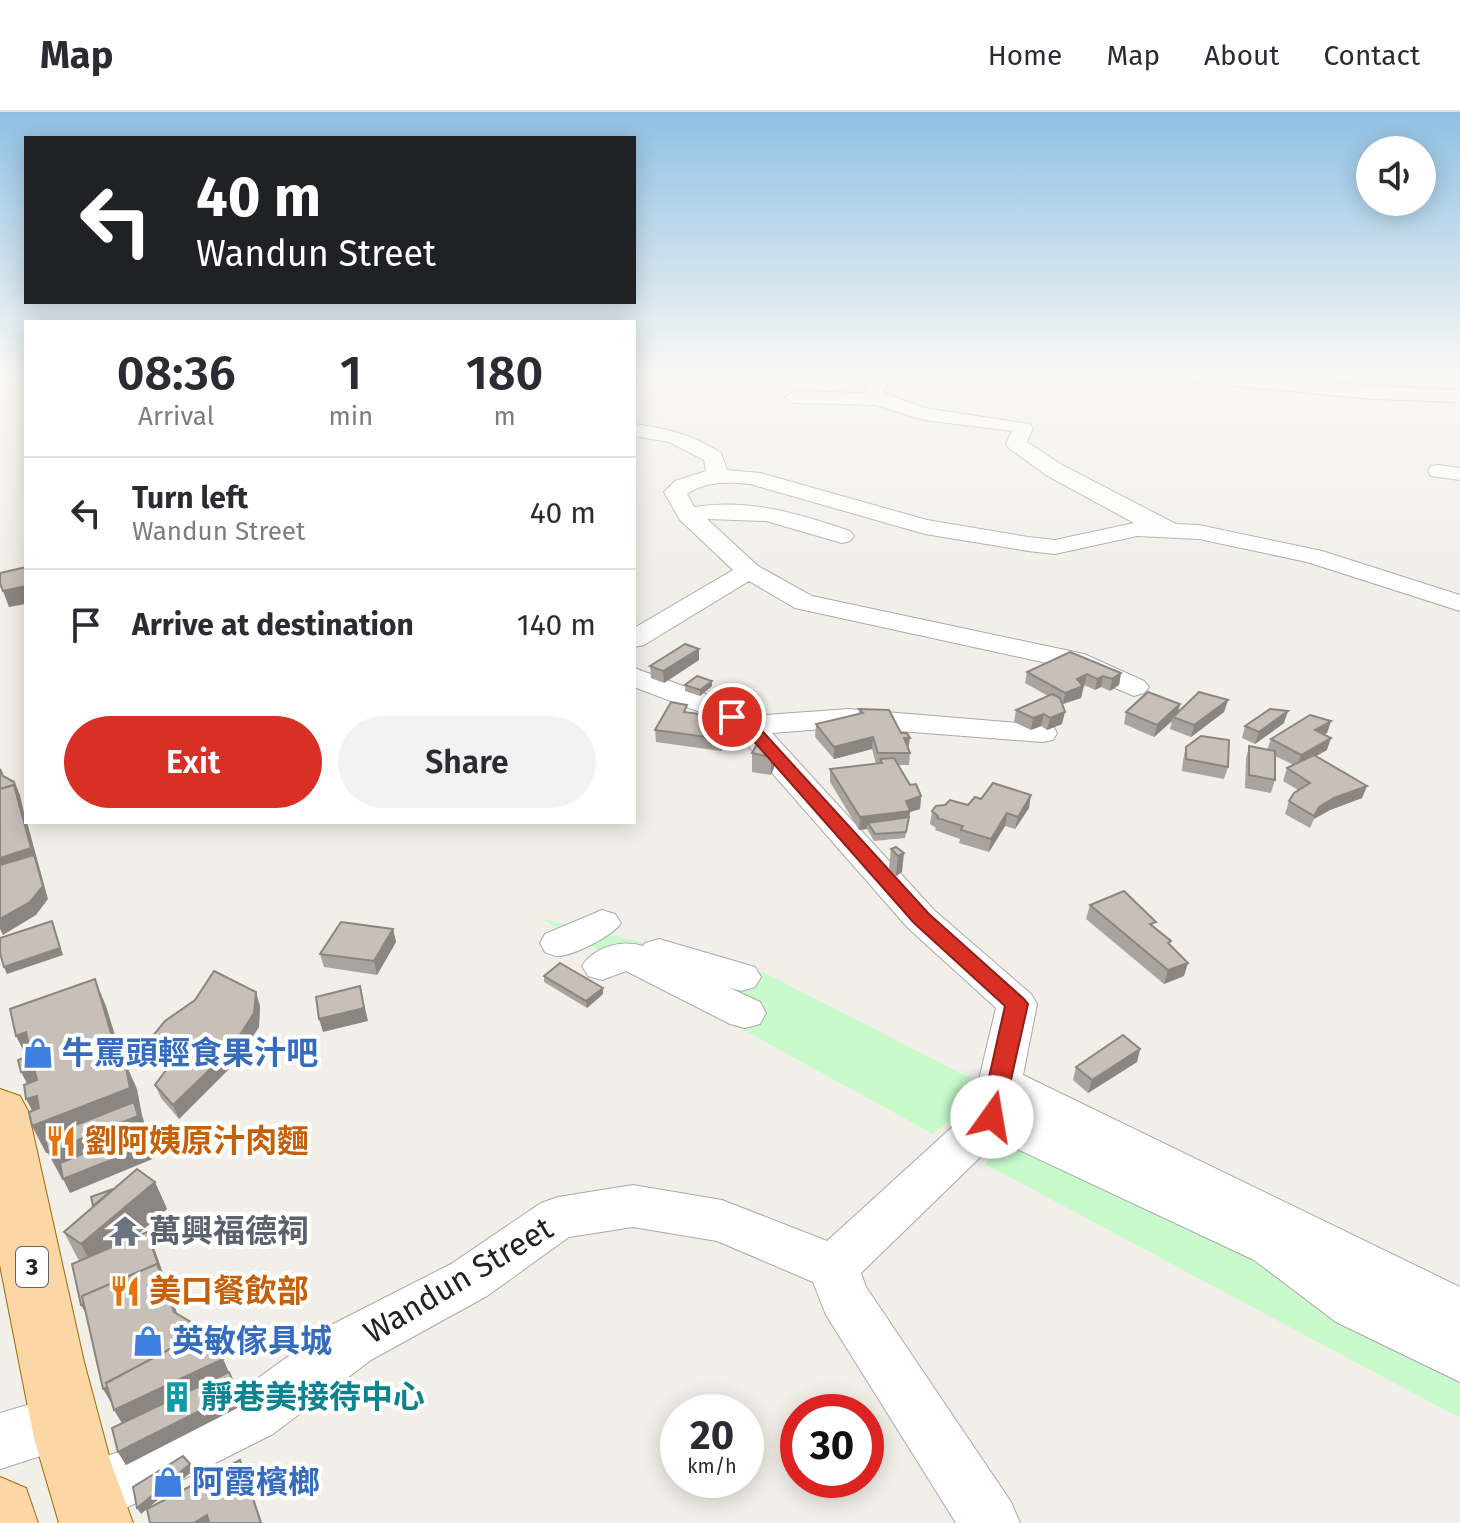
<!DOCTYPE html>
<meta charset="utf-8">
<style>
body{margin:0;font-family:"Fira Sans","Noto Sans TC",sans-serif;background:#f2f2f3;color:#2b2b33;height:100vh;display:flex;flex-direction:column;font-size:30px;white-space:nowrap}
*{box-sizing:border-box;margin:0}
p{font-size:26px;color:#7c7c81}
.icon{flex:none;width:44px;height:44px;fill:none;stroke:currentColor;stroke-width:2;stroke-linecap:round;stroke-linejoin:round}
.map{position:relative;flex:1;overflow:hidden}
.side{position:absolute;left:24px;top:208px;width:612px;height:504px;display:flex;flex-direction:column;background:#fff;border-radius:0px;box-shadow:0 4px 20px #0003}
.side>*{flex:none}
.top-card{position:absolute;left:24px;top:24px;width:612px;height:168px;border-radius:0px;box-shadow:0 4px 20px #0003;background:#202124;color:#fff;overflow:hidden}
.controls{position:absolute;left:1356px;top:24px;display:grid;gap:16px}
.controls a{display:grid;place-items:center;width:80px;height:80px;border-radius:50%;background:#fff;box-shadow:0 4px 20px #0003;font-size:40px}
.speed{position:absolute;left:660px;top:1282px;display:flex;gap:16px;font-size:40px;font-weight:700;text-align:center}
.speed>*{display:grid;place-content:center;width:104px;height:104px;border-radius:50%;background:#fff;box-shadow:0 4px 20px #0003;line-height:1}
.speed small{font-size:20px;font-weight:400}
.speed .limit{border:12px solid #d22;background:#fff;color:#111}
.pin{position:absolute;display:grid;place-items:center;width:68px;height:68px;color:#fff;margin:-34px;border:4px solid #fff;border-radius:50%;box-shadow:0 2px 8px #0007}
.me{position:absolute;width:88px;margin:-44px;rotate:13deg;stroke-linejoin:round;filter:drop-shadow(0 0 6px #0008)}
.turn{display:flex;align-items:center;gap:28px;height:168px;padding:0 40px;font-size:36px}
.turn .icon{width:104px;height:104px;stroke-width:2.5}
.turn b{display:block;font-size:56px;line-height:68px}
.eta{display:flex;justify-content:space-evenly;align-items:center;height:136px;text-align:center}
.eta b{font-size:48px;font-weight:600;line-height:56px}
.cta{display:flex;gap:16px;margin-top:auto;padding:16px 40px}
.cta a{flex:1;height:92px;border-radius:48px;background:#d93025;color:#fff;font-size:32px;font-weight:600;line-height:92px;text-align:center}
.cta a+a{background:#f2f2f3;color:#2b2b33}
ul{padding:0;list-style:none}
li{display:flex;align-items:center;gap:24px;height:112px;padding:0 40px;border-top:2px solid #e1e1e2}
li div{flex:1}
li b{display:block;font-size:30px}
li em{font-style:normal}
header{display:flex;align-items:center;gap:48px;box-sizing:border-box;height:112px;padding:0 40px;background:#fff;border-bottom:2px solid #e1e1e2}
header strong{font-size:38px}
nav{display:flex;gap:44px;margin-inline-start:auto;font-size:28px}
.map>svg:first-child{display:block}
</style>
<header>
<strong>Map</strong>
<nav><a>Home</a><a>Map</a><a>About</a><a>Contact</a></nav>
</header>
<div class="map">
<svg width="1460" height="1411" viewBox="0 0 1460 1411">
<rect width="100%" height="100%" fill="#f2efe9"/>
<g fill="#c8facc">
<path d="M540 806 761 859 976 969 964 997 933 1022Z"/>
<path d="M1017 1017 1460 1212V1306L985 1052Z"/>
</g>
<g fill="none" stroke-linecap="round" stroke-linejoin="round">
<defs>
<g id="minor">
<path d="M881 262H906L887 273 882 280 924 296 1030 312 1033 316 1027 330 1062 353 1176 412 1199 413 1322 439 1460 483V499L1307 450 1199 427 1137 424 1055 442 1028 439 925 422 750 372C728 370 706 369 687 382L694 395C748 386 800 402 850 419L854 424 850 429 842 431 766 409 707 407 758 454 812 484 1084 542 1144 569 1149 575 1144 581 1134 584 1065 555 795 496 749 469 644 533 634 535V516L733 458 680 408 664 380 675 369 706 359 704 348 669 330 634 324V312C666 316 694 323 721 341L727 358 760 361 927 408 1028 425 1055 428 1134 411 1046 363 1009 336 1006 332 1012 319 924 308 875 293 794 291 785 285 794 279 862 281 875 265Z"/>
<path d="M1149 262C1253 262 1356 275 1460 278V290L1374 287 1158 267Z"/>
<path d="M1439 353 1460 356V368L1431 364 1428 359 1431 354Z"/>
<path d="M634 556 727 590 753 604 849 597 1053 614 1057 621 1053 628 1042 630 849 615 772 621 934 798 1031 882 1037 892 1023 963 1460 1175V1270L1336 1210 1254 1148 998 1028 861 1161 866 1175 1011 1390 1020 1411H956L826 1203 813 1170 717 1129 633 1115 569 1125 487 1184 371 1248 273 1322 122 1398 83 1407 62 1399 54 1378 62 1357 116 1341 233 1284 333 1212 451 1152 541 1091 558 1085 633 1073 722 1088 827 1129 972 997 996 896 908 816 737 621 705 602 634 575Z"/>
<path d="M602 798 615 802 621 811C614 823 573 844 558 844 554 844 550 842 545 840L540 831 545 822Z"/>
<path d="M659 827 755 855 761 865 755 875 741 879 728 875 760 890 766 901 760 912 745 916 730 912 626 859 602 868 588 864 582 854C594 835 622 827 643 834L645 831Z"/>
<path d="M65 1282 85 1290 93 1310 85 1330 0 1357V1301Z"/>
</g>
<g id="major">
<path d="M0 977 20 984 28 999 84 1250 111 1351 133 1411H59L34 1326 0 1153Z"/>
<path d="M0 1365 26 1376 38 1411H0Z"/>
</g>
</defs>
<use href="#minor" stroke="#a9a9a9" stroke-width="2"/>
<use href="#major" stroke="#a06b00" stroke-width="2"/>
<use href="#minor" fill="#fff" fill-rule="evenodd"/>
<use href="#major" fill="#fcd6a4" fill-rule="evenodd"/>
</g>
<g fill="#aba49e">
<path d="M699 548 664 571 651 566 650 554Z"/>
<path d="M1027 560 1121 561 1119 573 1110 579 1101 575 1095 578 1084 573 1083 574 1081 586 1062 592V612L1047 618 1041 614 1031 618 1014 610 1016 598 1048 584 1025 571Z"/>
<path d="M712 569V574L700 584 685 579V573Z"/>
<path d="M1228 588 1224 600 1191 625 1170 617 1172 609 1154 625 1124 612 1126 600 1180 592 1178 600Z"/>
<path d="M859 597 908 637 910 641 909 653H898L910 673 921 684 920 697 910 700 905 726 874 729 867 717 859 718 830 670V657L876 652 872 637 834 647 815 625 816 612 859 602Z"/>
<path d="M687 600 728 606H740V624L737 632 725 631 721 639 656 630 655 618Z"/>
<path d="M1331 609 1327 621 1324 622 1327 638 1315 644 1367 674 1362 686 1330 698 1314 707 1310 716 1285 702 1289 689 1298 678 1283 669 1287 656 1294 653 1275 644V668L1271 681 1245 676 1246 647 1249 634 1267 638 1271 627Z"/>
<path d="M1284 611 1255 632 1242 626 1245 614Z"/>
<path d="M776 635 775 653 771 663 752 660V641Z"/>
<path d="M1186 635 1228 655 1224 667 1182 659 1183 648Z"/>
<path d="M981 687 1029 696 1015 717 1005 714 989 740 959 731 960 727 935 718 936 716 930 712 932 699 968 693Z"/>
<path d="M896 735 902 760 896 764 889 756 891 737Z"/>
<path d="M1090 793 1154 815 1170 833 1184 864 1164 872 1086 807Z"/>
<path d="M393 817 396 830 377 863 324 855 320 842Z"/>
<path d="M544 864 603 882 587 896 544 870Z"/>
<path d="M260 894 259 915 236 950 179 1007 161 986 155 973 166 959 148 950 142 937Z"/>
<path d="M1140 937 1137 950 1088 981 1073 968 1076 955Z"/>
<path d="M155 1070 167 1097 135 1125 153 1133 177 1202 203 1217 223 1247 243 1293 126 1353 118 1340 122 1311 114 1298 86 1201 81 1193V1149L78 1147 64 1120Z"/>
</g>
<g fill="#8b8681">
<path d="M26 474V492L9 495 3 479Z"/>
<path d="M699 537V548L664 571 663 559Z"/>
<path d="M1121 561 1119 573 1110 579 1112 567Z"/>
<path d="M1087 562 1081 586 1063 592 1065 581 1077 567Z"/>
<path d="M1103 564 1101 575 1095 578 1097 567Z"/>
<path d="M712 569V574L700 584V578Z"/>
<path d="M1228 588 1224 600 1191 625 1194 613Z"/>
<path d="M1180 592 1177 604 1173 605 1172 609 1154 625 1157 613Z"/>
<path d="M1288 599 1284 611 1255 632 1259 620Z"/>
<path d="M1065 600 1062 612 1047 618 1050 606Z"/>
<path d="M1044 602 1041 614 1031 618 1033 606Z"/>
<path d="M740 606V624L737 632V614Z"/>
<path d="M1331 609 1327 621 1311 630 1315 618Z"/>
<path d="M725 618V631L721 639V627Z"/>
<path d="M873 625 872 637 834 647V635Z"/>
<path d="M904 626H910L908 638Z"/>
<path d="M1331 626 1327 638 1297 655 1301 643Z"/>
<path d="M776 635 775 653 771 663V645Z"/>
<path d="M14 670 20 683 26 710H27L48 787 36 803 3 823 0 817V746Z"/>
<path d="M1367 674 1362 686 1330 698 1314 707 1310 716 1319 695 1334 686Z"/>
<path d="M1031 683 1029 696 1015 717 1018 705Z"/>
<path d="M921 684 920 697 910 700 905 726 906 720 868 711 867 717 859 718 860 705Z"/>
<path d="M1007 701 1005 714 989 740 991 727Z"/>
<path d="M904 741 902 760 896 764 898 744Z"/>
<path d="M52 809 63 843 7 862 4 855Z"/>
<path d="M393 817 396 830 377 863 374 849Z"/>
<path d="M1188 851 1184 864 1164 872 1168 858Z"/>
<path d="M95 867 106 894 128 965 116 938Z"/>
<path d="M360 874 368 909 323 920 319 907Z"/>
<path d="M603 876V882L587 896 586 889Z"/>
<path d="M256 880 260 894 259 915 236 950 179 1007 173 993Z"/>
<path d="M26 920 39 947 29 950 16 924Z"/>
<path d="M1140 937 1137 950 1088 981 1092 968Z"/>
<path d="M125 950 137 977 142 1003 155 1046 70 1081 63 1067 148 1031 62 1067 48 1041H46L32 1014 39 1012 26 987 34 985 21 960 34 956Z"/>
<path d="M155 1070 167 1097 95 1159 81 1132Z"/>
<path d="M147 1120 153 1133 184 1221 89 1206 81 1193Z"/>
<path d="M203 1217 212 1237 115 1297 103 1277Z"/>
<path d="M223 1247 243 1293 126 1353 118 1340 130 1324 114 1298Z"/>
<path d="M240 1348 243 1354 262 1411H261Z"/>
<path d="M190 1352 194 1358 141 1402 137 1396Z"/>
<path d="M207 1403 211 1410 208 1411H194Z"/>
</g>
<g fill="#c7bfb8" stroke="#8b8681" stroke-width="2">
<path d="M26 455V474L3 479 0 471V461Z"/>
<path d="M685 532 699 537 663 559 650 554Z"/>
<path d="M1070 540 1121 561 1112 567 1103 564 1097 567 1087 562 1077 567 1083 574 1065 581 1027 560Z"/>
<path d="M697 564 712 569 700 578 685 573Z"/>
<path d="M1148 580 1180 592 1157 613 1126 600Z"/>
<path d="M1199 580 1228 588 1194 613 1173 605Z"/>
<path d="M1052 582 1060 586 1065 600 1050 606 1044 602 1033 606 1016 598Z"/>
<path d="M671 590 687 593 684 600 728 606 725 613V618L721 627 655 618Z"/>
<path d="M859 597 889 598 901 621H907L910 626H904L910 641H878L873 625 834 635 816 612 863 601Z"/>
<path d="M1270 597 1288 599 1259 620 1245 614Z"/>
<path d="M1310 603 1331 609 1315 618 1331 626 1301 643 1271 627Z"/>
<path d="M729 604 740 606 737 614 725 613Z"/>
<path d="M1201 624 1229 628 1228 655 1186 647V635Z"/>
<path d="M757 632 776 635 771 645 752 641Z"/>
<path d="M1249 634 1275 639V668L1249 663Z"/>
<path d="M1314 643 1367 674 1334 686 1319 695 1314 704 1289 689 1294 681 1310 671 1287 656Z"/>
<path d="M894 646 910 673 916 672 921 684 906 689 910 699 860 705 830 657 882 651 880 647Z"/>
<path d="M0 657 3 664 14 670 17 679 14 673 0 677Z"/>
<path d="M993 671 1031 683 1018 705 1007 701 991 727 961 718 963 714 937 706 938 704 932 699 936 694 945 693 950 688 968 693 975 685 981 687Z"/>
<path d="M14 673 31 736 0 746V677Z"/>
<path d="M909 705 906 720 875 722 868 711Z"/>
<path d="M896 735 904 741 898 744 891 737Z"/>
<path d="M34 743 43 774 30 790 0 807V753Z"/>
<path d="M1124 779 1156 810 1150 812 1171 829 1168 831 1188 851 1168 858 1090 793Z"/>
<path d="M52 809 60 836 4 855 0 841V826Z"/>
<path d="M341 810 393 817 374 849 320 842Z"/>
<path d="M560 851 603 876 586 889 544 864Z"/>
<path d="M214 859 256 880 254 901 231 937 173 993 155 973 172 950 142 937 165 909 195 888Z"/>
<path d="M95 867 116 938 119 937 125 950 130 976 32 1014 29 1000 39 996 37 984 26 987 24 973 37 968 34 956 21 960 18 948 31 943 26 920 16 924 10 897Z"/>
<path d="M360 874 364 896 319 907 316 885Z"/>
<path d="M1123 923 1140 937 1092 968 1076 955Z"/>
<path d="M134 990 138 1004 48 1040 45 1025Z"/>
<path d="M144 1017 149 1033 63 1067 60 1051Z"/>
<path d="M137 1057 155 1070 81 1132 64 1120Z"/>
<path d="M113 1077 93 1094 91 1085Z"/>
<path d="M147 1120 160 1158 157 1152 82 1184 84 1192 81 1193 72 1152Z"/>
<path d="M157 1152 174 1200 203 1217 199 1222 106 1271 108 1275 103 1277 82 1184Z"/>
<path d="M206 1218 223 1247 114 1298 106 1271Z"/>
<path d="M229 1260 237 1280 118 1340 112 1316Z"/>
<path d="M183 1344 190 1352 137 1396 133 1375Z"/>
<path d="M240 1348 261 1411H209L207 1403 194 1411H150L147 1397Z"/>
</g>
<linearGradient id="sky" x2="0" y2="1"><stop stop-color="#8fc0e4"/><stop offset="0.57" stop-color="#f9f8f5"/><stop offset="1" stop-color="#f9f8f5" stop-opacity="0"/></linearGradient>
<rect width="1460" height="460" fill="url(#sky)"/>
<path fill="#d93025" stroke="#8d1f18" stroke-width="2" d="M732 600 754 610 929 802 1024 887 1028 892 1001 1012 992 1015 984 1012 980 1005 1005 894 914 811 743 617 726 608V602Z"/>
<defs>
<symbol id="shop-bare" viewBox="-9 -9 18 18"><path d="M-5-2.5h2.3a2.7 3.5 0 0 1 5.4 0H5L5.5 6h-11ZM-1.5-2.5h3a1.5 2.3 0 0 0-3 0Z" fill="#3f7fe0" stroke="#fff" stroke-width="2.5" paint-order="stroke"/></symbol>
<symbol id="restaurant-bare" viewBox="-9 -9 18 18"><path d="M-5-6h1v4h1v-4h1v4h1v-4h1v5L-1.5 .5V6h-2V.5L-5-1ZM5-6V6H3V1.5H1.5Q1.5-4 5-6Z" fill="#e8710a" stroke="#fff" stroke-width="2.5" paint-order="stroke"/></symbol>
<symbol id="temple-bare" viewBox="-9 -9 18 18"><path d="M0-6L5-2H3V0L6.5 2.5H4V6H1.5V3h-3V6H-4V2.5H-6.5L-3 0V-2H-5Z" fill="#6b7280" stroke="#fff" stroke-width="2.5" paint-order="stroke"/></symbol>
<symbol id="building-bare" viewBox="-9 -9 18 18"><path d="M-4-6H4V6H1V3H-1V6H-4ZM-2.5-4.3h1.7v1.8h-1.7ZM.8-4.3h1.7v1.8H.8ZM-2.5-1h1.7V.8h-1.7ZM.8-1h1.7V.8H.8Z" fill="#0f9aa8" stroke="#fff" stroke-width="2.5" paint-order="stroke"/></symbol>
</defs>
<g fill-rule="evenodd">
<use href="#shop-bare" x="16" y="919" width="44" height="44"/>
<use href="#restaurant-bare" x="39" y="1007" width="44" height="44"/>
<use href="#temple-bare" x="103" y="1097" width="44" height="44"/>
<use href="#restaurant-bare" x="103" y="1157" width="44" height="44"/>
<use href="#shop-bare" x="126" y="1207" width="44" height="44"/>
<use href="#building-bare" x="155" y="1263" width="44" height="44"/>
<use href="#shop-bare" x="146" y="1348" width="44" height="44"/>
</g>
<g text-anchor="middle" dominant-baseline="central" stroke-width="8" stroke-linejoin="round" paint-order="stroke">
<rect fill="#fff" stroke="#646464" stroke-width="2" x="16" y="1135" width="32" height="40" rx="6"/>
<g font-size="24" font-weight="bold" fill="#222">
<text x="32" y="1155">3</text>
</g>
<g font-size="32" font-weight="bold" fill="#366cbe" stroke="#fff" text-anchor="start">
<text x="62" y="941">牛罵頭輕食果汁吧</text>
<text x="172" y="1229">英敏傢具城</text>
<text x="192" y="1370">阿霞檳榔</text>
</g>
<g font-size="32" font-weight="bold" fill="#c56008" stroke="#fff" text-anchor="start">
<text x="85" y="1029">劉阿姨原汁肉麵</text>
<text x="149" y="1179">美口餐飲部</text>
</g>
<g font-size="32" font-weight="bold" fill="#5b616d" stroke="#fff" text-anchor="start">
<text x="149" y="1119">萬興福德祠</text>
</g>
<g font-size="32" fill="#222" stroke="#fff">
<text transform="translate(458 1168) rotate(-31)">Wandun Street</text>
</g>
<g font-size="32" font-weight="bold" fill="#0d838f" stroke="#fff" text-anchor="start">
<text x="201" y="1285">靜巷美接待中心</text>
</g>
</g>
</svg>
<div class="controls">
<a><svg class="icon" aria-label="sound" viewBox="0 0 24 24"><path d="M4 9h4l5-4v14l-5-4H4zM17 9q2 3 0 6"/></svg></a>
</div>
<div class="speed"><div>20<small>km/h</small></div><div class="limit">30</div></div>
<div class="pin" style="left:732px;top:605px;background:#d93025"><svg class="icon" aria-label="arrive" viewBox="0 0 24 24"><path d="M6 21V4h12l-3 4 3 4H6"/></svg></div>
<svg class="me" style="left:992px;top:1005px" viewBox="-20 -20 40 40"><circle r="19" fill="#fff"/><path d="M0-13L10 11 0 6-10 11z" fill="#d93025"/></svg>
<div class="top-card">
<div class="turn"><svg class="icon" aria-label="left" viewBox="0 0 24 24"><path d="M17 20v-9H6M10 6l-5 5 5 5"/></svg><div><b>40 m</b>Wandun Street</div></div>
</div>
<section class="side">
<div class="eta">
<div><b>08:36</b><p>Arrival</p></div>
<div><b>1</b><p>min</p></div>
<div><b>180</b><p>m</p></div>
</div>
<ul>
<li><svg class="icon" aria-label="left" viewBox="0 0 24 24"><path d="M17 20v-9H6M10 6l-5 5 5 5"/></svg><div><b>Turn left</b><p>Wandun Street</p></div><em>40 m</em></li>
<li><svg class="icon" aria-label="arrive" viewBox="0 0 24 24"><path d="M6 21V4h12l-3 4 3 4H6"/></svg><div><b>Arrive at destination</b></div><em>140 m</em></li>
</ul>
<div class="cta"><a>Exit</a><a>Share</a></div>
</section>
</div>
